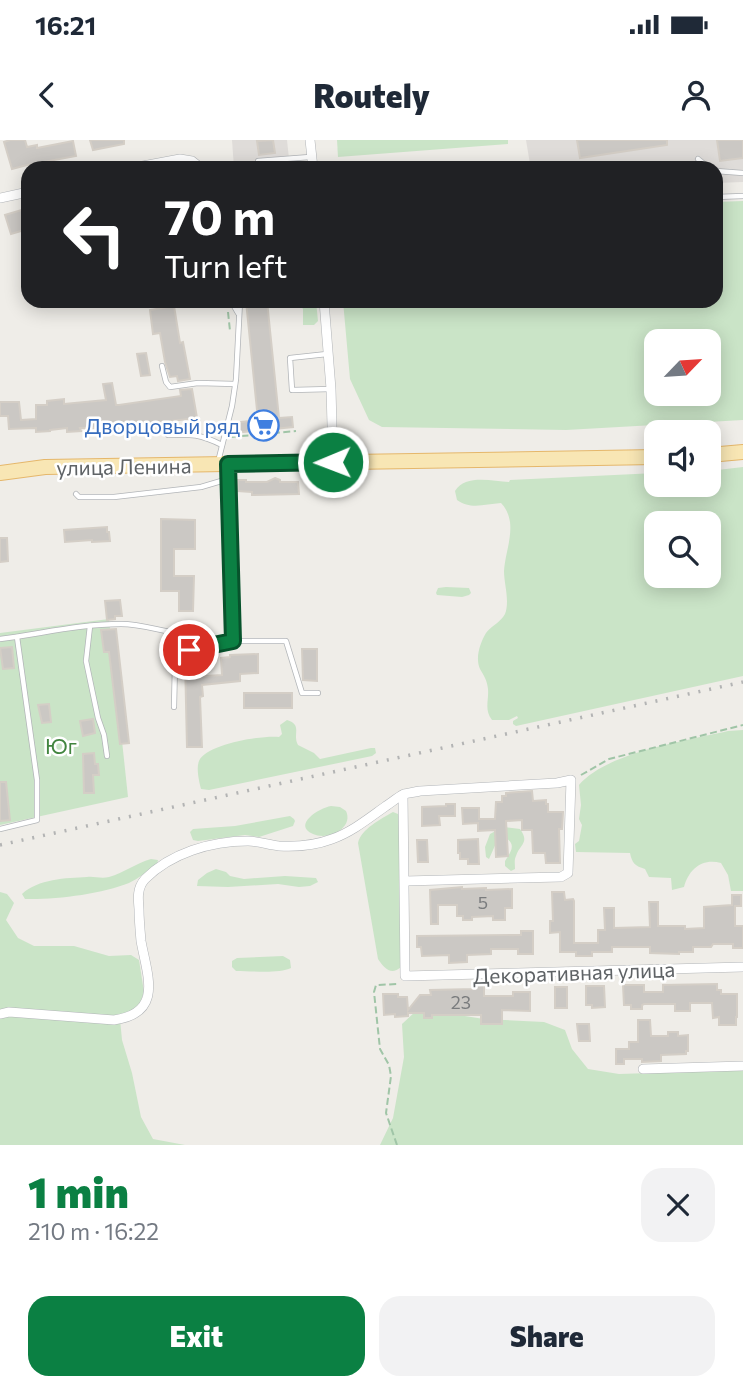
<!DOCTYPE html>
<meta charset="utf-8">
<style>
body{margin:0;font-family:Commissioner,sans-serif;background:#f2f2f3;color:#1f2937;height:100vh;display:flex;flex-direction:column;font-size:26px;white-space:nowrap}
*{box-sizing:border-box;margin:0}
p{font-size:23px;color:#747a83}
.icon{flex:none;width:38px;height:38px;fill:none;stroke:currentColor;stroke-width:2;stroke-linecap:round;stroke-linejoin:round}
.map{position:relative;height:1005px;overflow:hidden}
.drawer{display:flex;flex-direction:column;background:#fff;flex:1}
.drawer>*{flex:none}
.top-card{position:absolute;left:21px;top:21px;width:702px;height:147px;border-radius:21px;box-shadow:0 4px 18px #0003;background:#202124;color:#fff;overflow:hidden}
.needle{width:46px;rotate:65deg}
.tools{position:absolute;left:644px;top:189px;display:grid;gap:14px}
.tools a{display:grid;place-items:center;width:77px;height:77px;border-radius:14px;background:#fff;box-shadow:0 4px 18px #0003;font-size:35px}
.pin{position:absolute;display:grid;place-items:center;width:60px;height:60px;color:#fff;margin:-30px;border:4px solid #fff;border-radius:50%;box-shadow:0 2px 7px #0007}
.me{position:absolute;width:77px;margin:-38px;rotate:269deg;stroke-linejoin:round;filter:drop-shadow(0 0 5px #0008)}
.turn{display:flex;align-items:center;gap:24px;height:147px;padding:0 28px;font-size:32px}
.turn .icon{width:91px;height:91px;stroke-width:2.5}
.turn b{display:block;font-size:49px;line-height:60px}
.round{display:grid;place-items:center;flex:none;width:74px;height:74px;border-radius:21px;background:#f2f2f3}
.head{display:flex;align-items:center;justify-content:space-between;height:119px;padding:0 28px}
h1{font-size:42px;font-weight:800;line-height:52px;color:#0b8043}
.action{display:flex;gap:14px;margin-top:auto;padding:14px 28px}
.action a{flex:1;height:80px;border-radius:21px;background:#0b8043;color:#fff;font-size:28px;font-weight:800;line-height:80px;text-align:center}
.action a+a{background:#f2f2f3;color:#1f2937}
.status{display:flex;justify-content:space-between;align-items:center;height:49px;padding:0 35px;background:#fff;direction:ltr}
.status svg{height:19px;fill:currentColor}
header{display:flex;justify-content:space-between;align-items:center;height:91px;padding:0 28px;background:#fff;font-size:32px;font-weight:800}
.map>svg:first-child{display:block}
</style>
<div class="status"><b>16:21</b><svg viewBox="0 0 49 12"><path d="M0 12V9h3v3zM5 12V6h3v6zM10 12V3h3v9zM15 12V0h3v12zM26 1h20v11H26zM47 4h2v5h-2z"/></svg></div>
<header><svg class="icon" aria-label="back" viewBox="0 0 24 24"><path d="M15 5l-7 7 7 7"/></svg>Routely<svg class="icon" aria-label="person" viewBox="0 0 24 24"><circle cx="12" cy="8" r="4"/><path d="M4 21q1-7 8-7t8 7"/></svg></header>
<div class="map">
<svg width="743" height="1005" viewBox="0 0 743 1005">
<rect width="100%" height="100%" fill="#efede8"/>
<g fill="#dfdcd9">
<path d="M232 0H287L290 28H234Z"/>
<path d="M526 0H743V42L716 43V28H556L555 21 530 24Z"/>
</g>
<g fill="#cae4c7" fill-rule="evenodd">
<path d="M337 0H508V4L338 17Z"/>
<path d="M743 61V280L566 290 382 287 369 280 350 239 343 161H716V62ZM656 201H709V254H656Z"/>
<path d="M298 161H316L318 181 314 185H303V169Z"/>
<path d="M743 327V536L516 586 513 584V581L518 578 517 576 509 580H492C484 570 489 560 488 549 487 540 484 536 480 529 475 518 480 503 486 493 491 486 501 482 505 474 510 461 504 444 504 431 505 415 512 398 510 382 509 375 506 368 501 363 485 364 471 370 457 360L455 351C465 334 492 341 509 342L510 340 656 333V345H709V331ZM656 383H709V436H656Z"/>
<path d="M446 447 469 448 471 453 469 455 462 457 437 455 436 453 438 448Z"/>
<path d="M109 479 128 657 0 685V493Z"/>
<path d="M287 580C303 585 292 594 298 605L314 613 320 619 371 608H375L376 613 372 616 209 650 201 649C199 641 196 628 199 621 206 604 263 595 279 597L282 594 280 585Z"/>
<path d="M743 590V751H731L728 735 721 723C702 718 689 729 684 747L672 750 671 738 649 737 645 729C635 726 632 723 630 713L576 712 575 704 579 701 582 685 579 679 581 665 579 645C607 612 686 601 728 591Z"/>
<path d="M331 666 340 667 346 671C354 688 328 701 313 694 292 685 319 668 331 666Z"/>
<path d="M393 672 398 674 402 682 401 827C391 836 384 828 378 819L358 703C361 689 381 679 393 672Z"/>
<path d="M290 676 294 679 295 681 293 686 259 697 245 695 198 701 193 700 190 692 193 689 235 686Z"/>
<path d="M503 687 520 689C530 703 520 704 516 716 514 720 515 724 515 729L511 731 505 726V721C510 713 517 705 506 698L497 701 489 719 486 717 485 707 490 694Z"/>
<path d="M151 719 158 720 157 724C148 731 139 738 129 743 102 754 54 760 25 759L22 754C38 739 66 738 87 737 94 736 101 739 109 737 124 733 136 723 151 719Z"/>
<path d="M216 729 226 732 230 736 244 739 285 736 316 738 318 742 310 746 299 747 278 744 228 747 197 746 198 740 207 733Z"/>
<path d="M0 752 7 754 14 763 6 780 18 798 34 806H74L109 816 131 815 139 820 144 852 139 866 120 879 122 900 132 933 141 977 153 999 185 1005H0Z"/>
<path d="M283 816 290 820 291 828C279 834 251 831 236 831L232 827V821L237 818Z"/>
<path d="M416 871 439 872 484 879 544 882 565 890 572 909 588 929 619 934 743 930V1005H380L393 978 404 917 402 884Z"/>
</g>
<g fill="#cbc8c4" stroke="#d4cec6" stroke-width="2">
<path d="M10 0H25L27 7 37 5V8L73 1 76 16 27 25 12 29 4 2Z"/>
<path d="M90 0H124V4L93 10Z"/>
<path d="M273 0 275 13 259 15 257 1Z"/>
<path d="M577 0H667V5L580 18Z"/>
<path d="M717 0H743V18L720 21Z"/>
<path d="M28 68V89L11 94 5 75Z"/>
<path d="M246 161H267L279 278 292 277 293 287 234 293 233 283 258 280Z"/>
<path d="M174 166 180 203 183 202 190 239 178 241 177 236 170 237 165 222 160 193 153 194 150 170Z"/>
<path d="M146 213 150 235 141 236 137 214Z"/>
<path d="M112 243 116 265H119L181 256 180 250 192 249 197 278 146 284 145 282 100 289 99 288H80L81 291 67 292V288L50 290V291L36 292V288L9 289 8 276H0V262H19L21 280 36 279V265H47V261L64 259V264L106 260 103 244Z"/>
<path d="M275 338 280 340V342H298L299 354 252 355V352L238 351V340H246V342H267Z"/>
<path d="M161 379 195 380V409H174V436H194L193 471H179V451H161Z"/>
<path d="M107 387V392H109L110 401 92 402V400L65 402 64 390Z"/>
<path d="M0 398H7L8 421 0 422Z"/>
<path d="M120 460 122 476H115V479L107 480 105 461Z"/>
<path d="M116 489 129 603 120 604 109 512H104L101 490Z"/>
<path d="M12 507 14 528 3 529 0 508Z"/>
<path d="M302 509H317V541L303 540Z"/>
<path d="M258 514V533L240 534V541L202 545 203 556 200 557 202 607H187L185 519 203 518 205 536 222 535 221 518 230 517V515Z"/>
<rect x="244" y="553" width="48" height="15"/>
<path d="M49 564 51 582 42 583 38 565Z"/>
<path d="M93 579 95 593 83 596 80 581Z"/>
<path d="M94 613 95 624H98L99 635H93L94 653H84L83 614Z"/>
<path d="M0 642H6L10 680 0 681Z"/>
<path d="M532 651 533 661 546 660V664H548V672H563L562 689H559L560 723H546L545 713H533L532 690H522V680L506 681 508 716 496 717 495 690 478 691V683L463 684 462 668H479V679H495L496 662H502V656H506V653Z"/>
<path d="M446 664H455V676H439L440 685 422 686V667L446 666Z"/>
<path d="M478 699 479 724H468V719H460V713H458V700Z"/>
<path d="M417 700H427L428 722H418Z"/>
<path d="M462 747V749L486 748V750L512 749V768H505V780H493V776L472 777V780H463V776H457V765H438V784H431L430 750Z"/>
<path d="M552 752H564L565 760 573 759 574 761V803H598V790H605L604 768H614V788L650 787 649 762H658V786H685V789L704 788V767L732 765V755H741V766H735V786H743V808H733V804H713L711 807H693V812H679V814L650 813V807H612V812H592V816H576V812H560V792L550 793V781H553Z"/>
<path d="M521 791H533V814H518V809H491V814L467 815V822L449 823V815L422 816 421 807H417V796L521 795Z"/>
<path d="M717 844V850H721V854H737V877H736V885H719V877L713 878 712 863H690V871H675V864H644L642 865V869H631V865H624L623 845H644V852H663V845Z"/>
<path d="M475 845H484V856H513V852H530V871L502 870V884H481V875H432V878H424V873H408V876L395 877V874L384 875 383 854H398V857H407L408 870 420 855H431L430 850 475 849Z"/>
<path d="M586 846H604L605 867 592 868V865H586Z"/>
<rect x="555" y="847" width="12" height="21"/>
<path d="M638 880H650L651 896H668V892H678V896L688 895V911H686V914L661 915V921L642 922V919H624V924H616V909H629V902H638Z"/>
<path d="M577 884H589L590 901H579Z"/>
</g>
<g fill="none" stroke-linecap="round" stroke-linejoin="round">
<defs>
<g id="lane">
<path d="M698 19 709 28"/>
<path d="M258 21 310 17"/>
<path d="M716 31 743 33"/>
<path d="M716 57 743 56"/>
<path d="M231 161 238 173"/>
<path d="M327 214 290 218 292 250 331 249"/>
<path d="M162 226 166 242 170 247 198 243 235 244"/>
<path d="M168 295C192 294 200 294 222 305"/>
<path d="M218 322 232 266 236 239 240 161"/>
<path d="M228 325 233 501H286L302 553H318"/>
<path d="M76 354 79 357H114L201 347 228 339"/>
<path d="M90 486 86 521 98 578 104 595 107 616"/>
<path d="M0 499C40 494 80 484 121 484 140 484 157 490 176 493L178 495 181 513"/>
<path d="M174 567 175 524 181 513 233 501"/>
<path d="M0 689 37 680V640L17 497"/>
</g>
<g id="street">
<path d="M310 0 313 28"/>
<path d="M132 28 180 19 192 21 201 28"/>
<path d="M0 58 28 52"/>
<path d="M324 161 331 249 333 322"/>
<path d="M403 655 405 836 743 827"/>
<path d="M0 874 9 872 114 880C164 873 147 835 141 801 140 790 139 779 139 769 138 758 137 748 145 739 171 713 211 701 248 701 258 701 269 705 279 706 296 707 316 705 332 699 352 692 369 678 386 666 392 662 398 657 404 654 409 653 415 652 420 651L557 643 571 640 568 733 561 737 405 741"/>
<path d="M643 929 743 926"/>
</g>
<g id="primary">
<path d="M709 315 743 312"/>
<path d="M0 333 45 327 656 317"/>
</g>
</defs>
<use href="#lane" stroke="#b2b5b8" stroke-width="6"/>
<use href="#street" stroke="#b2b5b8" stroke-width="10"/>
<use href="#primary" stroke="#e5b76b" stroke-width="16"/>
<g stroke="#a0c5a7" stroke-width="2" stroke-dasharray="7 3.5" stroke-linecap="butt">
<path d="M228 172 230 191"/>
<path d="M231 297 296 291"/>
<path d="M581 635 609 619 743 585"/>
<path d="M397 1005 386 973 391 936 389 925 380 909 374 852 376 845 398 844"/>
</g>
<use href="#lane" stroke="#fff" stroke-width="4.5"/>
<use href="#street" stroke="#fff" stroke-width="9"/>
<use href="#primary" stroke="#f8e6b4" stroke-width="14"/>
<path stroke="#b3b4b4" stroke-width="3.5" stroke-dasharray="2 9" stroke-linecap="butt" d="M0 705 743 542"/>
</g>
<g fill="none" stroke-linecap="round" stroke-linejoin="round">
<defs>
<path id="route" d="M189 510 233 501 228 324 333 322"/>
</defs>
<use href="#route" stroke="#07532c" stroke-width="18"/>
<use href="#route" stroke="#0b8043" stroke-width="12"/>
</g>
<defs>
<symbol id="supermarket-ring" viewBox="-11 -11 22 22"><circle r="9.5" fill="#fff" stroke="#3f7fe0" stroke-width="1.5"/><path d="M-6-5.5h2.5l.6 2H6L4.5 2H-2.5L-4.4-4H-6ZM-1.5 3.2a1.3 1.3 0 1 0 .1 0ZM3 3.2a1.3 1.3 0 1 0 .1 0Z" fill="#3f7fe0"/></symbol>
</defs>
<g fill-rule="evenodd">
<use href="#supermarket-ring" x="246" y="268" width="35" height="35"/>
</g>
<g text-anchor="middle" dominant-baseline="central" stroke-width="5" stroke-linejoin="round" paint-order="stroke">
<g font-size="18" fill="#7a7c7e">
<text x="483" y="762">5</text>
<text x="461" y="862">23</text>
</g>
<g font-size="21" fill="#366cbe" stroke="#fff" text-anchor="end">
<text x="240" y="285">Дворцовый ряд</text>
</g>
<g font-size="21" fill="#5f6366" stroke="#fff">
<text transform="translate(124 326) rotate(-1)">улица Ленина</text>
<text transform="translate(574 832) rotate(-2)">Декоративная улица</text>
</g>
<g font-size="21" fill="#42853f" stroke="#fff">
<text x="61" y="605">Юг</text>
</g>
</g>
</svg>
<div class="tools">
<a><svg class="needle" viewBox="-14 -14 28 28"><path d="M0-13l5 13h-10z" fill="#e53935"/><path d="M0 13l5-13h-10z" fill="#747a83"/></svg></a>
<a><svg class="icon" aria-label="sound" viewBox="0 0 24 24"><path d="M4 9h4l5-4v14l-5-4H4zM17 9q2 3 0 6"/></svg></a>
<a><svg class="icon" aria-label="search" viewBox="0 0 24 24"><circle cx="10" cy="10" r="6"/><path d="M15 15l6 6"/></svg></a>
</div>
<div class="pin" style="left:189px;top:510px;background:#d93025"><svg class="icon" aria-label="arrive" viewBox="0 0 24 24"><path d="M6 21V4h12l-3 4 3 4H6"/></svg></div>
<svg class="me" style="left:333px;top:322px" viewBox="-20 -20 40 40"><circle r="17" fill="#0b8043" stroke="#fff" stroke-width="3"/><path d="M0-11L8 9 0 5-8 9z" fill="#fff"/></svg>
<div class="top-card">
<div class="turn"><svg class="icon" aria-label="left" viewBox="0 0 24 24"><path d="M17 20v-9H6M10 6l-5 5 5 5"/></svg><div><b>70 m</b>Turn left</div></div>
</div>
</div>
<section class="drawer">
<div class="head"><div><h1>1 min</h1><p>210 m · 16:22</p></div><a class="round"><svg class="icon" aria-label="close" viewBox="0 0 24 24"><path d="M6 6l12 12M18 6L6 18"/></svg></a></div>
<div class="action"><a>Exit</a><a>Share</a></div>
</section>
